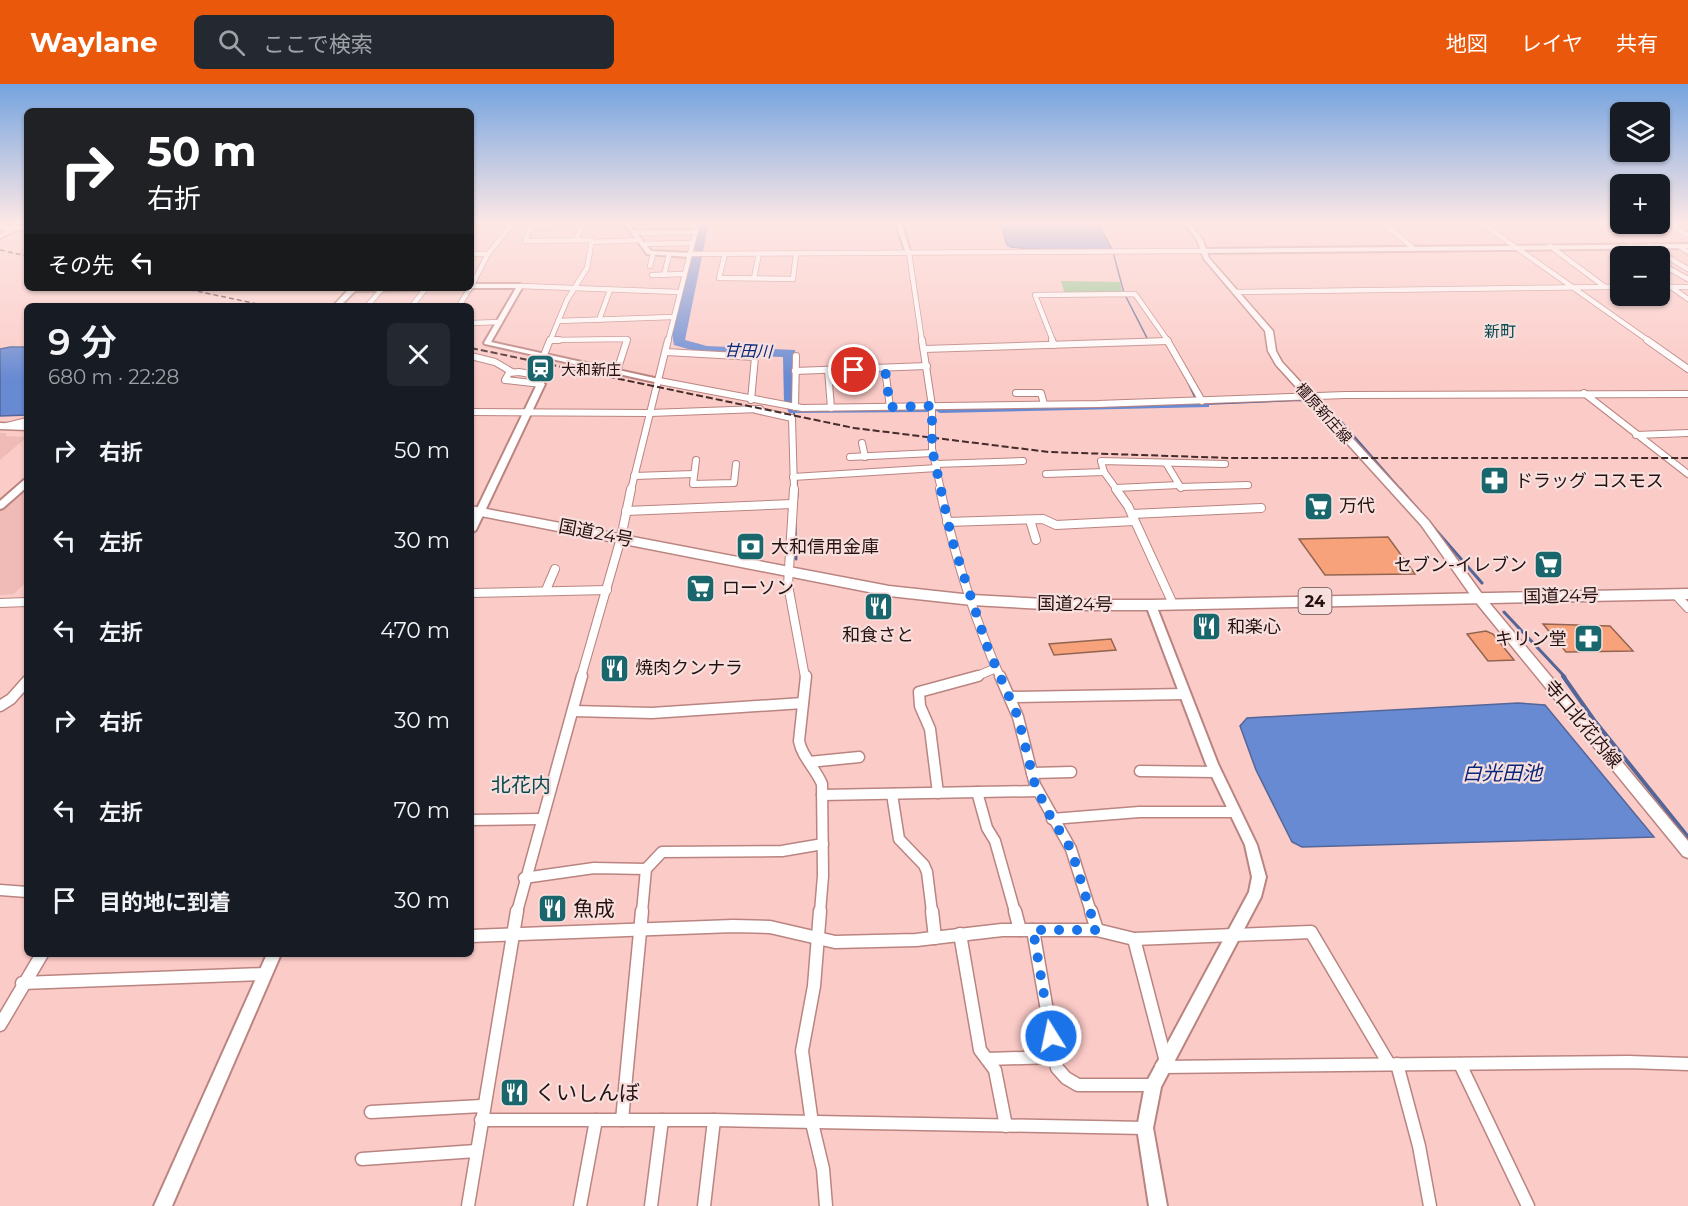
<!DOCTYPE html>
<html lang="ja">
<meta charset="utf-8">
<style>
body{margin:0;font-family:Montserrat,"Noto Sans JP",sans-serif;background:#242831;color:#f1f3f6;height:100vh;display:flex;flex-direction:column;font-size:22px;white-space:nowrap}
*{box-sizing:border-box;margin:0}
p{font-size:20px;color:#9ea1a6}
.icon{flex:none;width:33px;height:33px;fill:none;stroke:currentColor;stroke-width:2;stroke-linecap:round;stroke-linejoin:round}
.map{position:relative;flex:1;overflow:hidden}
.sheet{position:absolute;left:24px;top:219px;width:450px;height:654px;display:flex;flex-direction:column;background:#171b24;border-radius:9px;box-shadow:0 2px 4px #0004}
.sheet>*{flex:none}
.banner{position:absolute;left:24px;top:24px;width:450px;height:183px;border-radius:9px;box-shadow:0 2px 4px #0004;background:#202124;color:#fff;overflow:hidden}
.controls{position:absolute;left:1610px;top:18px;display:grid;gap:12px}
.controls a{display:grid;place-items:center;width:60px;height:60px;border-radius:9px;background:#171b24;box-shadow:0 2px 4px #0004;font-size:30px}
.pin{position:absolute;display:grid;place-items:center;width:51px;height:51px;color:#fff;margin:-26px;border:3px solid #fff;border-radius:50%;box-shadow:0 2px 6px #0007}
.me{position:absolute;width:66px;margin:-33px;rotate:350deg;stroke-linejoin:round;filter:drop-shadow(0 0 4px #0008)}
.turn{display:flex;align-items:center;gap:21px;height:126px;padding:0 24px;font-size:27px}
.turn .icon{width:78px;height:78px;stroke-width:2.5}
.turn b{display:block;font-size:42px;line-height:51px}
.then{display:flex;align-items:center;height:57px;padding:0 24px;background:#0003;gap:12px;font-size:22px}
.round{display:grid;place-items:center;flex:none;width:63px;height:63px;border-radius:9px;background:#242831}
.headline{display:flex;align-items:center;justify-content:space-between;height:102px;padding:0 24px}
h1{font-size:36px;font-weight:600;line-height:45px}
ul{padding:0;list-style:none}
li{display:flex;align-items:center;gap:18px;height:90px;padding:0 24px}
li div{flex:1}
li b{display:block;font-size:22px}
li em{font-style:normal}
header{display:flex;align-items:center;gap:36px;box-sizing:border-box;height:84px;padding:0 30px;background:#ea580c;color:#fff}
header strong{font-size:28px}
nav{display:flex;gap:33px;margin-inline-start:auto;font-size:21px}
.search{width:420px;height:54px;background:#242831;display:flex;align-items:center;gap:15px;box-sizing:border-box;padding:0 21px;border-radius:9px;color:#9ea1a6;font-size:22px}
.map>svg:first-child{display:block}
</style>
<header>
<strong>Waylane</strong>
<div class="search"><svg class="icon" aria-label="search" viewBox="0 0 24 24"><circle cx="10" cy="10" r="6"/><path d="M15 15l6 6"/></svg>ここで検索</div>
<nav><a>地図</a><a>レイヤ</a><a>共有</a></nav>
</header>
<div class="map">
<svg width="1688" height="1122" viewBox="0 0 1688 1122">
<rect width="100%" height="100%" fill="#fbcbc7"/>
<g fill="#f0bbb7">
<path d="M0 349H7L5 352 27 353 0 376Z"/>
<path d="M27 400V497L14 510 0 511V425Z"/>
</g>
<path fill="#8ac58a" d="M1061 197 1120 198 1122 209 1065 210Z"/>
<g fill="#688ad2" stroke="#546698" stroke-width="1.5">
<path d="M1000 138H1097L1112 165 1044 166 1011 163 1007 161Z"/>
<path d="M10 263H27V331L0 332V265Z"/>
<path d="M1518 619 1545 621 1654 753 1302 763 1292 758 1256 686 1240 642 1247 634Z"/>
</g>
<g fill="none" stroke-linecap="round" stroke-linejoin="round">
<path stroke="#546698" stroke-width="1.5" d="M1113 168 1124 209 1148 256"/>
<g stroke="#546698" stroke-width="2">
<path d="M1188 298 1196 315"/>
<path d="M1204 320 1301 316 1309 318 1324 335"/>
<path d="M794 326V336"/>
<path d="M1338 334 1401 406"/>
<path d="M797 393V406"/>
</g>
<g stroke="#546698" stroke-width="3">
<path d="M797 405V413"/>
<path d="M1400 405 1482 499"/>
<path d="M795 438 796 475"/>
<path d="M1504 528 1565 593"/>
</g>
<path stroke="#546698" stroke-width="4" d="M1563 592 1594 636 1688 753"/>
<g fill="#688ad2" fill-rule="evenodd">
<path d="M699 138H709L685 256 707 262 795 266 799 322 924 321 931 325 929 328 789 329 784 319 783 273 706 270 674 261 672 250Z"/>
<path d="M1204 316 1209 317V323L940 329 933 325 940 321Z"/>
</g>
</g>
<g fill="#f8a27c" stroke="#936551" stroke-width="1.5">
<path d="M1388 453 1415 490 1325 491 1299 455Z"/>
<path d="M1543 540 1610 542 1633 567 1566 568Z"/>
<path d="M1486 547 1493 550 1514 576 1488 577 1467 550Z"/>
<path d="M1111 555 1116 566 1054 571 1049 560Z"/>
</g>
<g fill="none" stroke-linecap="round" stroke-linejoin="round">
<defs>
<g id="minor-far4">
<path d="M533 138 525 157 592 156 587 184 567 216 550 257"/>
<path d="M625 138H685"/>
<path d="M1382 138 1412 163"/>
<path d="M1480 138 1649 257"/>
<path d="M1665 138 1688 151"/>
<path d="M533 140H556"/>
<path d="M0 144H16L14 140 18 138"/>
<path d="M633 149 695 148"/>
<path d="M576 156 583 138"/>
<path d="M591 158 640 156"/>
<path d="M644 160 692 159"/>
<path d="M1631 162 1648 172"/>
<path d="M1649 162 1688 185"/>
<path d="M1679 162 1688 168"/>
<path d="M909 169 922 257"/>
<path d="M471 170H488"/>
<path d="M689 170 1202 167"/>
<path d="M725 170 719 194 793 195 796 170"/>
<path d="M1659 179 1688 195"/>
<path d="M650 182 653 170"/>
<path d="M652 191 684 190"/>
<path d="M664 191 669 171"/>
<path d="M754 194 759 170"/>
<path d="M520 202 679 208"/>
<path d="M471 203 488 170 514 138"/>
<path d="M1605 203H1620"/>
<path d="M1659 203H1688"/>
<path d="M1671 203 1688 215"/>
<path d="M1236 208 1605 203 1550 162"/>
<path d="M367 222 382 205"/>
<path d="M412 222 426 204"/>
<path d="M459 222 470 204"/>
<path d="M599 236 610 206"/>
<path d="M558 237 673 233"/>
<path d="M471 239 500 238"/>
<path d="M551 256 627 255 626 257"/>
<path d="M668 257 698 138"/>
<path d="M1053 257 1035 211 1135 210 1168 257"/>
<path d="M1156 257H1168"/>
</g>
<g id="minor-far3">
<path d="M551 256H559"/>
<path d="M922 256 932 322V365L941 406"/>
<path d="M1052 256 1054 261"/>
<path d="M1167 256 1202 317"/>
<path d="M1647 256 1688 285"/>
<path d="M924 265 1168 257"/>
<path d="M666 268 755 273 751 316"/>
<path d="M544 271 550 256"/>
<path d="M471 272 495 278 512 288"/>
<path d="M885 285 890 323"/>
<path d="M828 286 831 324"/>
<path d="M617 287 627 256"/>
<path d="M795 287 927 282"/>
<path d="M519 288 541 292V300L505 296 509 289Z"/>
<path d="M659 297 802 324 1098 320 1345 311 1688 310"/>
<path d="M1016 309H1041L1044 320"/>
<path d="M1584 309 1688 390"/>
<path d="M795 323 796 272"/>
<path d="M756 326 792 334 794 406"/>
<path d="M471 328 650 329 760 325"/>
<path d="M7 342 27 337"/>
<path d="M1636 351 1688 349"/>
<path d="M862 359 865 373"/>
<path d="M850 373 933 369"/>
<path d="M696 376 693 400 734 399 736 380"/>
<path d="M1166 379 1181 404"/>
<path d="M936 380 1023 377"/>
<path d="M1046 390 1104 388"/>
<path d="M634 392 694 390"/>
<path d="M793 393 937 384"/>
<path d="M1180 403 1248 401"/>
<path d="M1116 404 1179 401"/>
<path d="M631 406 668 256"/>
<path d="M1117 406 1104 388 1101 377 1225 380"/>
</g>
<g id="minor-far2">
<path d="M794 405 788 501 805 593"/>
<path d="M940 405C954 469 974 534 1000 593"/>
<path d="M1116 405 1128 422 1173 520"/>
<path d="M626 427 792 420"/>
<path d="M1132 430 1261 424"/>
<path d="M1030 436 1036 456"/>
<path d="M947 438 1043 435 1056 441 1134 437"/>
<path d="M546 506 555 485"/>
<path d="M471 509 607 506"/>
<path d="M1675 510 1688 524"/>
<path d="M0 519 27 518"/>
<path d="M581 593 621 454 631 405"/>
<path d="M975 593 996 584"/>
</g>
<g id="minor-far1">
<path d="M806 592 799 657C802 673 816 685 822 700L823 792 820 828"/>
<path d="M1000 592 1018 633 1035 701 1071 765 1091 828"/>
<path d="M1010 613 1185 610"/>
<path d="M0 622 11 615 27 597"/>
<path d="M573 627 652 629 803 619"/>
<path d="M809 678 859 673"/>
<path d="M1140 687 1215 688"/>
<path d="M1032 689 1071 688"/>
<path d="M977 708 987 744 995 757 1015 828"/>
<path d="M938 709 930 645 920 622 919 608 978 592"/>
<path d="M892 710 899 755 924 781 927 788 932 828"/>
<path d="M822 711 1038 707"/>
<path d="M1052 735 1139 728H1235"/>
<path d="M471 736 540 735"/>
<path d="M524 794 594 784 646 785 662 768 782 767 823 760"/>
<path d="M0 806 27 808"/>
<path d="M517 828 582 592"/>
<path d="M642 828 646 785"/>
</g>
<g id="minor">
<path d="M820 827 814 902 802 967 812 1039 823 1085 826 1122"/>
<path d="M932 827 935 854"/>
<path d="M1015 827 1020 846"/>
<path d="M1091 827 1097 846"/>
<path d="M1033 846 1057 984 1066 994 1078 1001H1153"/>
<path d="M960 850 980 966 995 986 1006 1042"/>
<path d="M471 852 733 842 770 843 835 858 916 856 1002 846H1097L1134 855 1311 848 1389 980"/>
<path d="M1134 855 1165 974"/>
<path d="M22 899 265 890"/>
<path d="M0 941 42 870"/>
<path d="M987 975 1054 973"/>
<path d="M1397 980 1419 1062 1430 1122"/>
<path d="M1460 980 1528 1122"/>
<path d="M1161 983 1629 978 1688 980"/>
<path d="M371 1028 482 1022"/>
<path d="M481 1036H714L1145 1044"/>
<path d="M622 1036 642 827"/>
<path d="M362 1075 476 1067"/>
<path d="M468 1122 517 827"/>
<path d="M580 1122 596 1036"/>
<path d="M651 1122 662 1036"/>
<path d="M704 1122 714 1036"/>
</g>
<g id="tertiary">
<path d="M623 138H627L651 167 689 169 692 171 689 173 647 170Z"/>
<path d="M895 138H901L911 170 906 169Z"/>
<path d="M27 141V145L17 146 0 154V150L14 143Z"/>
<path d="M1688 160V164L1202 169 1199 167 1202 165Z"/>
<path d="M471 200H520L523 202 491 258 659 295 663 297 659 299 485 260 484 259 516 204H471Z"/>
<path d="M350 204H422L419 206 355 207 340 222H333Z"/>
<path d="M538 298 545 300 476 446 471 449V437Z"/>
<path d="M27 395V403L3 424 0 425V417L24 396Z"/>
<path d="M1151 518 1156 521 1218 680 1257 761 1266 793 1261 813 1161 1003 1153 1044 1167 1122H1149L1137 1044 1145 1001 1249 808 1252 793 1245 761 1206 680 1146 521Z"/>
<path d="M267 870H281L172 1122H154Z"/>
</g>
<path id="secondary" d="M1183 138H1189L1203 156 1209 174 1273 247 1276 267 1282 278 1429 437 1482 510 1688 757V774L1683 772 1474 516 1421 441 1276 281 1268 267 1265 247 1204 175 1197 156Z"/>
<g id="trunk">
<path d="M0 339 27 340V346L0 345Z"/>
<path d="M471 422 889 502 972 511 1063 516H1151L1688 505V515L1151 526H1063L972 521 889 512 471 430Z"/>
</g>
</defs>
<use href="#minor-far4" stroke="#ba8480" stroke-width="6"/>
<use href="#minor-far3" stroke="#ba8480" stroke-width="8"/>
<use href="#minor-far2" stroke="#ba8480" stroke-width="10"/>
<use href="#minor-far1" stroke="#ba8480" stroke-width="13"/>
<use href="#minor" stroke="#ba8480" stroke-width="15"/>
<use href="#tertiary" stroke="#ba8480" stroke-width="4"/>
<use href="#secondary" stroke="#ba8480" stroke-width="3"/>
<use href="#trunk" stroke="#ba8480" stroke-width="3"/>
<use href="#minor-far4" stroke="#fff" stroke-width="4.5"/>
<use href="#minor-far3" stroke="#fff" stroke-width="6"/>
<use href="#minor-far2" stroke="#fff" stroke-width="8"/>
<use href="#minor-far1" stroke="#fff" stroke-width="10"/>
<use href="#minor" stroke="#fff" stroke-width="12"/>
<use href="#tertiary" fill="#fff" fill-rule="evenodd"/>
<use href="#secondary" fill="#fff" fill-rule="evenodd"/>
<use href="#trunk" fill="#fff" fill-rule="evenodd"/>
<g stroke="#442c2b" stroke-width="1.5" stroke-dasharray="5 3" stroke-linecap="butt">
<path d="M0 166 27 172"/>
<path d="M182 204 267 222"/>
</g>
<path stroke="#442c2b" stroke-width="2" stroke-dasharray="7 3" stroke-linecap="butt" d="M471 264 854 344 1049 368 1231 374H1688"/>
</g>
<linearGradient id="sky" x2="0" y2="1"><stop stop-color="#75a3df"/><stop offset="0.47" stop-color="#fde8e6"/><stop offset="1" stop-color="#fde8e6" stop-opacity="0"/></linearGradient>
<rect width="1688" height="295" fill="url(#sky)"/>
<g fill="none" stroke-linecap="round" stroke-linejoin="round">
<path stroke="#1a73e8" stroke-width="10" stroke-dasharray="0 18" d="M854 286 885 285 890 323 932 322V365L952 456 988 565 1018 633 1035 701 1049 730 1071 765 1096 846H1033L1051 952"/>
</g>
<defs>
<symbol id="station-square" viewBox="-11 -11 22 22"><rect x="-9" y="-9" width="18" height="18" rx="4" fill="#19666d" stroke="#f7dfdd"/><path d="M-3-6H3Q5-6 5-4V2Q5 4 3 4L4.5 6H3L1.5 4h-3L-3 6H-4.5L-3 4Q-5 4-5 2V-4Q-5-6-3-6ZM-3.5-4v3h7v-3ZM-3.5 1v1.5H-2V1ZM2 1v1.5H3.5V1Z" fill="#fff"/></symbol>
<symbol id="pharmacy-square" viewBox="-11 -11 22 22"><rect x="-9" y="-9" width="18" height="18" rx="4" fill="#19666d" stroke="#f7dfdd"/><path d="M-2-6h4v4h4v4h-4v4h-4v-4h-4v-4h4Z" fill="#fff"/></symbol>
<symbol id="supermarket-square" viewBox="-11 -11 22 22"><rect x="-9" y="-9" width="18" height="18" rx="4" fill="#19666d" stroke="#f7dfdd"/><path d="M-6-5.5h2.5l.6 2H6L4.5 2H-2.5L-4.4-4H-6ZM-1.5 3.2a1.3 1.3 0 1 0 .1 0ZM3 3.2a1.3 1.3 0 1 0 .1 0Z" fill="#fff"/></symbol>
<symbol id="bank-square" viewBox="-11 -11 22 22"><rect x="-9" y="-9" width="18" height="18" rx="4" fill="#19666d" stroke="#f7dfdd"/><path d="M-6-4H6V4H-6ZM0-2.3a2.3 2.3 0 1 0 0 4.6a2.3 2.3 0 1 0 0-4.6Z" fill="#fff"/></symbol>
<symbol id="restaurant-square" viewBox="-11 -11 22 22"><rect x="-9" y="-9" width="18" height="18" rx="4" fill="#19666d" stroke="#f7dfdd"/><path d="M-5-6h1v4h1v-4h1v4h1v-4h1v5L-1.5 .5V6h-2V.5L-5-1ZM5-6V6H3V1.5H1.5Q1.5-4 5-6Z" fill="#fff"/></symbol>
</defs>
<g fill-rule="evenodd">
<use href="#station-square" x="524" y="268" width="33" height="33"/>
<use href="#pharmacy-square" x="1478" y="380" width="33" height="33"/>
<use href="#supermarket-square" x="1302" y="406" width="33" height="33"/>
<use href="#bank-square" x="734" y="446" width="33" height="33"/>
<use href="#supermarket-square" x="1532" y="464" width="33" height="33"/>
<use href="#supermarket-square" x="684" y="488" width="33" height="33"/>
<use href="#restaurant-square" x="862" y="506" width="33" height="33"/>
<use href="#restaurant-square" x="1190" y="526" width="33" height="33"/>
<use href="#pharmacy-square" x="1572" y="538" width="33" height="33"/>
<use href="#restaurant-square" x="598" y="568" width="33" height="33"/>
<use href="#restaurant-square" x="536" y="808" width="33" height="33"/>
<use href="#restaurant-square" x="498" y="992" width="33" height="33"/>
</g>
<g text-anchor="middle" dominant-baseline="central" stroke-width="4.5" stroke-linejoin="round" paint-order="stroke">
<g font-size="15" fill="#251110" stroke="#f7dfdd" text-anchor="start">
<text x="561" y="285">大和新庄</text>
</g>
<g font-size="15" fill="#251110" stroke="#f7dfdd">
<text transform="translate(1324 329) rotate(48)">橿原新庄線</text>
</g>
<g font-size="16" fill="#06484e" stroke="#f7dfdd">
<text x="1500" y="247">新町</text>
</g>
<g font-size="16" font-style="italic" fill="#09277a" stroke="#f7dfdd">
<text transform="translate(748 267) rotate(2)">甘田川</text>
</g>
<rect fill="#f7dfdd" stroke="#644f4e" stroke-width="1.5" x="1298.5" y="504" width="33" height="26" rx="4.5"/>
<g font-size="16" font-weight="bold" fill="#251110">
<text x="1315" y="517">24</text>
</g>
<g font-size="18" fill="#251110" stroke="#f7dfdd" text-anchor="start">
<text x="1515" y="397">ドラッグ コスモス</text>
<text x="1339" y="422">万代</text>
<text x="771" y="463">大和信用金庫</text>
<text x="1527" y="481" text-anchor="end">セブン-イレブン</text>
<text x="722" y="504">ローソン</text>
<text x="1227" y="543">和楽心</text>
<text x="878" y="551" text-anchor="middle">和食さと</text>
<text x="1567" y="555" text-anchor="end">キリン堂</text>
<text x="635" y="584">焼肉クンナラ</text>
</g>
<g font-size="18" fill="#251110" stroke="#f7dfdd">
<text transform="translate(596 449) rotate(11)">国道24号</text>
<text transform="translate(1561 512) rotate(-1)">国道24号</text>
<text transform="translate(1075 520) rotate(1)">国道24号</text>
<text transform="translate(1583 640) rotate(50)">寺口北花内線</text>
</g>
<g font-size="20" font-style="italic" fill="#09277a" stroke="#f7dfdd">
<text x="1502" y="689">白光田池</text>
</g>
<g font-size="20" fill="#06484e" stroke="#f7dfdd">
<text x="521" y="701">北花内</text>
</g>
<g font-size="21" fill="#251110" stroke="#f7dfdd" text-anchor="start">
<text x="573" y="824">魚成</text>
<text x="535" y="1008">くいしんぼ</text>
</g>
</g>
</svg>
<div class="controls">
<a><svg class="icon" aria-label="layers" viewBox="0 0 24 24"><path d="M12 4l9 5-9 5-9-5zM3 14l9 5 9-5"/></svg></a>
<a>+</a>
<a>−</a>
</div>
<div class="pin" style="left:854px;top:286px;background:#d93025"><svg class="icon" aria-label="arrive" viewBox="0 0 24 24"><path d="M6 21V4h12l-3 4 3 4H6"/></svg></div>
<svg class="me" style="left:1051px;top:952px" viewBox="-20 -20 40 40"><circle r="17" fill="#1a73e8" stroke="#fff" stroke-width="3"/><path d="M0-11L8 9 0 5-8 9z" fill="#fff"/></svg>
<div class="banner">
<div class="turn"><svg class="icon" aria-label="right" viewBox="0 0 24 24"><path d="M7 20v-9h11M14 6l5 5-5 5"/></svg><div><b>50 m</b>右折</div></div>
<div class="then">その先<svg class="icon" aria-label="left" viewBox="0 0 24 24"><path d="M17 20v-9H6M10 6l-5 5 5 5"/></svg></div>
</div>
<section class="sheet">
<div class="headline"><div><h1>9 分</h1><p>680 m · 22:28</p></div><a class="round"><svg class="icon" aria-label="close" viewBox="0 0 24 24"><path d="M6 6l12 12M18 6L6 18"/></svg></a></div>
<ul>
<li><svg class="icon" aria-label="right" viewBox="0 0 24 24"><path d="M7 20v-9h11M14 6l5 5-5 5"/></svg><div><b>右折</b></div><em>50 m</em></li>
<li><svg class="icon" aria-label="left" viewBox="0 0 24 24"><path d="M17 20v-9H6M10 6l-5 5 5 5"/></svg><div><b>左折</b></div><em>30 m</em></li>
<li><svg class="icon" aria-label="left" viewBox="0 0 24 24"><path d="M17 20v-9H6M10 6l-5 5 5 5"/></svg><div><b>左折</b></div><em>470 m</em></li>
<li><svg class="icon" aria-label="right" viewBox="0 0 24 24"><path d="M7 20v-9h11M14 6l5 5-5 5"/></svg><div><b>右折</b></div><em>30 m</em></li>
<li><svg class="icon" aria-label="left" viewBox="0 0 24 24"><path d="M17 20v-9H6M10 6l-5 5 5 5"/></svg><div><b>左折</b></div><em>70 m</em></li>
<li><svg class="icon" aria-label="arrive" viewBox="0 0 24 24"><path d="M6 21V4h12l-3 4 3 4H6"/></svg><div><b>目的地に到着</b></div><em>30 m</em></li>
</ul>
</section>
</div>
